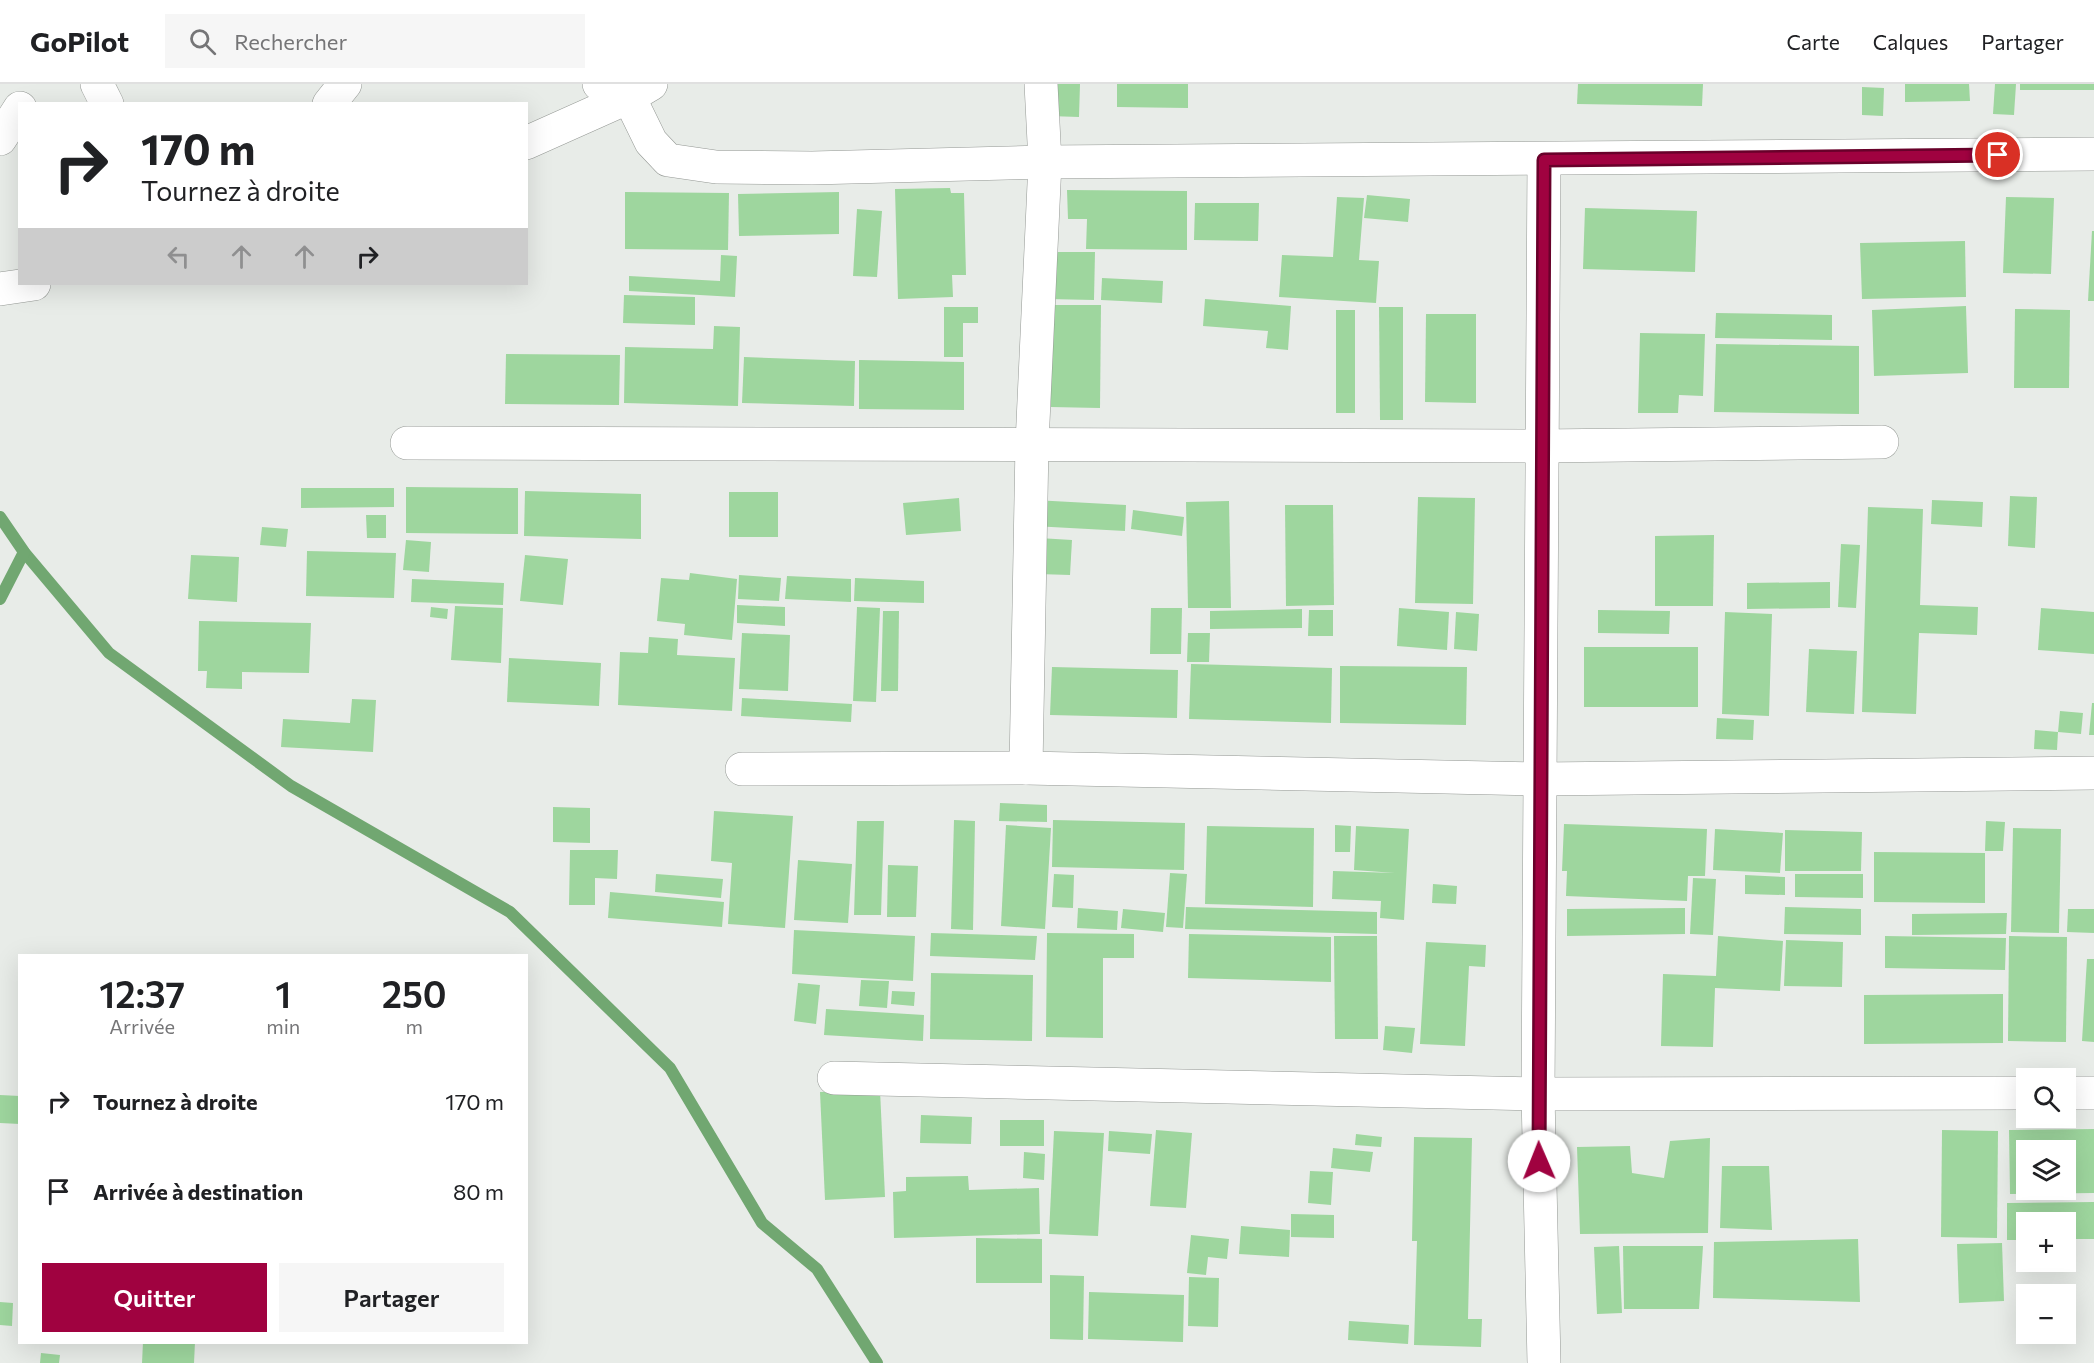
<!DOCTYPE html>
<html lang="fr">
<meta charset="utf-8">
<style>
body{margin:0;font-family:Commissioner,sans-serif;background:#f6f6f6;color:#202124;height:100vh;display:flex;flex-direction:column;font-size:22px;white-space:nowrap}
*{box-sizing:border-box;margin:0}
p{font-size:20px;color:#757577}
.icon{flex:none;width:33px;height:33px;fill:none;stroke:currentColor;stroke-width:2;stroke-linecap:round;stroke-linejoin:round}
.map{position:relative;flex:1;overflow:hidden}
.panel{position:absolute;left:18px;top:870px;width:510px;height:390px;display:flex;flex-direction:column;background:#fff;border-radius:0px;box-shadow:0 6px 24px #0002}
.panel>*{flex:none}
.guide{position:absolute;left:18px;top:18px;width:510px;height:183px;border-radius:0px;box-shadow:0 6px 24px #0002;background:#fff;color:#202124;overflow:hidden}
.controls{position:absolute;left:2016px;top:984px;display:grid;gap:12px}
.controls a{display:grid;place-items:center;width:60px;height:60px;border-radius:0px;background:#fff;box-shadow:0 6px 24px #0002;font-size:30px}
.pin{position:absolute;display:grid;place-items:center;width:51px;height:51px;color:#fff;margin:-26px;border:3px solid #fff;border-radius:50%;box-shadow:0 2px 6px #0007}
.me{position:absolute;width:66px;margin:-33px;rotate:359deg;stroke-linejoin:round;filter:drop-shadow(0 0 4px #0008)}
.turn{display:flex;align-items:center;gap:21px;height:126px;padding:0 24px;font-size:27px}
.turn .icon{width:78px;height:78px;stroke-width:2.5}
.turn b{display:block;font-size:42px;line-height:51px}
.lanes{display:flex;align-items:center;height:57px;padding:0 24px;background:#0003;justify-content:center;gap:30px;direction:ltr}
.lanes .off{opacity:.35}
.eta{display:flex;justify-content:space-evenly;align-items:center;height:102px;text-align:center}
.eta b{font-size:36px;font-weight:600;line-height:42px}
.primary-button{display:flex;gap:12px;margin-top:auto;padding:12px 24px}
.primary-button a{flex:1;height:69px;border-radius:0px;background:#a00240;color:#fff;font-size:24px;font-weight:600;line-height:69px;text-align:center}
.primary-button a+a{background:#f6f6f6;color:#202124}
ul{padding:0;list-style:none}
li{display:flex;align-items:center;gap:18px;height:90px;padding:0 24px}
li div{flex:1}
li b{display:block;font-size:22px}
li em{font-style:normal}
header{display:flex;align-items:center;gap:36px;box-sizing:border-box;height:84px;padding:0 30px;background:#fff;border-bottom:2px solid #e0e0e0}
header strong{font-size:28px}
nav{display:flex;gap:33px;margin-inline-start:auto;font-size:21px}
.search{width:420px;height:54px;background:#f6f6f6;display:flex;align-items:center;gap:15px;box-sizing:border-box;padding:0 21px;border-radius:0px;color:#757577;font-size:22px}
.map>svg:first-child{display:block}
</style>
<header>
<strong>GoPilot</strong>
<div class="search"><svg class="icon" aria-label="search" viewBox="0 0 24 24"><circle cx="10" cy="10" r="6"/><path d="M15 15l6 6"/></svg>Rechercher</div>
<nav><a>Carte</a><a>Calques</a><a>Partager</a></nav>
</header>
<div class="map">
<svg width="2094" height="1279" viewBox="0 0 2094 1279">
<rect width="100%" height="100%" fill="#e8ece8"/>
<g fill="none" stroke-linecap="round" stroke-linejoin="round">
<g stroke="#71a771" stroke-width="12">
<path d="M0 433 24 468 109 569 291 702 510 828 670 984 762 1139 817 1185 877 1279"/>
<path d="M0 515 24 468"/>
</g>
</g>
<g fill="#9ed69e" fill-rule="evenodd">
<path d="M1050 0H1080L1079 33 1049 32Z"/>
<path d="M1117 0H1188V24L1117 23Z"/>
<path d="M1578 0H1703L1702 22 1577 20Z"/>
<path d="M1905 0H1969L1970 17 1905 18Z"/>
<path d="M1995 0H2016L2014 31 1993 30Z"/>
<rect x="2020" y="0" width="74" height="6"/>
<path d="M1862 3 1884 4 1883 32 1862 31Z"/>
<path d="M950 104 951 109H964L966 191H952L953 213 898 215 895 105Z"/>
<path d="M1067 106 1187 107V166L1086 165 1087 135H1068Z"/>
<path d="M625 108 729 109 728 166 625 165Z"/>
<path d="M839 108V150L739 152 738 110Z"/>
<path d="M1367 111 1410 115 1408 138 1364 134Z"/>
<path d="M1337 113 1364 114 1359 176 1379 177 1376 219 1279 213 1282 171 1333 173Z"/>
<path d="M2006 113 2054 114 2051 190 2003 189Z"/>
<path d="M1195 119H1259L1258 157 1194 156Z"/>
<path d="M1585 124 1697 127 1695 188 1583 185Z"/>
<path d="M857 125 882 127 877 193 853 192Z"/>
<path d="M2092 147H2094V217H2088Z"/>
<path d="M1965 157 1966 213 1862 215 1860 159Z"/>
<path d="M1049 168H1095L1094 216 1048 215Z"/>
<path d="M721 171 737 172 735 213 629 207V192L720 197Z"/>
<path d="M1102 194 1163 197 1162 219 1101 216Z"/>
<path d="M624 211 695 213V241L623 239Z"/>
<path d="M1205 215 1291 222 1288 266 1266 264 1268 247 1203 242Z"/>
<path d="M1051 221H1101L1100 324 1051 323Z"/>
<path d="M1966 222 1968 289 1874 292 1872 226Z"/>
<path d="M944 223H978V239H963V273H944Z"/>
<path d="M1379 223H1403V336H1380Z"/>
<path d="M2015 225 2070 226 2069 304H2014Z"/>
<rect x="1336" y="226" width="19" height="103"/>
<path d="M1716 229 1832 231V256L1715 254Z"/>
<path d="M1426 230H1476V319L1425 318Z"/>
<path d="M714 242 740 243 738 322 624 319 625 263 713 265Z"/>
<path d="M1640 249 1705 250 1703 312 1679 311 1678 329H1638Z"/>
<path d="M1716 260 1859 262V330L1714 328Z"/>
<path d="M506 270 620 271 619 321 505 320Z"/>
<path d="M744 273 855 277 854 322 742 319Z"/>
<path d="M859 276 964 278V326L859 325Z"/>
<path d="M406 403 518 404V450L406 449Z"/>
<path d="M301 404H394V423L301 424Z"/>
<path d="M525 407 641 410V455L524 452Z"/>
<rect x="729" y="408" width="49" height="45"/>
<path d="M2010 412 2037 413 2035 464 2008 462Z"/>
<path d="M1418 413 1475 414 1473 520 1415 519Z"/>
<path d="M959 414 961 447 906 451 903 419Z"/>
<path d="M1034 416 1126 421 1125 447 1033 442Z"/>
<path d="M1932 416 1983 418 1982 443 1931 440Z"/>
<path d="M1229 417 1231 524H1188L1186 418Z"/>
<path d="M1285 421H1333L1334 521 1286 522Z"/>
<path d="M1868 423 1923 425 1920 521 1978 523 1977 551 1919 549 1916 630 1862 628Z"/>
<path d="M1133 426 1184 433 1182 452 1131 445Z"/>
<path d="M366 431H386V454H367Z"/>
<path d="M262 443 288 445 286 463 260 461Z"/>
<path d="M1714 451 1713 522H1655V452Z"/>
<path d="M1039 454 1072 456 1070 491 1038 490Z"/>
<path d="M406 456 431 458 429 488 403 486Z"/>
<path d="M1841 460 1860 461 1856 524 1838 523Z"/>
<path d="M307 467 396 469 394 514 306 512Z"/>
<path d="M191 471 239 473 237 518 188 515Z"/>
<path d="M525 471 568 475 563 521 520 517Z"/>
<path d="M690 489 737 495 732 556 684 551 685 540 657 537 661 494 689 496Z"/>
<path d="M739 491 781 494 779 517 738 515Z"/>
<path d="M787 492 851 495V518L785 515Z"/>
<path d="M855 494 924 497V519L854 517Z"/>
<path d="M412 495 504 499 503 521 411 518Z"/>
<path d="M1830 498V524L1747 525V499Z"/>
<path d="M737 521 785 523V542L737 539Z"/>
<path d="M455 522 503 524 501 579 451 576Z"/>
<path d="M431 523 448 525 447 535 430 533Z"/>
<path d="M857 523 880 524 876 618 853 617Z"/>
<path d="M1151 524H1182L1181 570H1150Z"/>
<path d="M1399 524 1449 528 1447 566 1397 562Z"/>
<path d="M2041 524 2094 528V570L2038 566Z"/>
<path d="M1302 525V544L1210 545V527Z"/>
<path d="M1309 526H1333V552H1308Z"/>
<path d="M1598 526 1670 527 1669 550 1598 549Z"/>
<path d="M883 527H899L898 607H881Z"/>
<path d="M1456 528 1479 530 1477 567 1454 565Z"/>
<path d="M1725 528 1772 530 1769 632 1722 630Z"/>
<path d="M199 537 311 539 309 589 242 588V605L206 604 207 587H198Z"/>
<path d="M742 549 790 551 788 607 739 605Z"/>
<path d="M1188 549H1210L1209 578H1187Z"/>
<path d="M649 553 678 555 677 571 735 574 732 627 618 621 620 568 648 569Z"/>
<rect x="1584" y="563" width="114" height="60"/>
<path d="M1809 565 1857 567 1854 630 1806 628Z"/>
<path d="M509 574 601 579 599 622 507 618Z"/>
<path d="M1191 580 1332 584 1331 639 1189 635Z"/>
<path d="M1340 582 1467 583 1466 641 1340 639Z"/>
<path d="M1052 583 1178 586 1177 634 1050 631Z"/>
<path d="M742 614 852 620 851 638 741 632Z"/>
<path d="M352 615 376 616 373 668 281 663 283 635 350 639Z"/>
<path d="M2092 619H2094V651H2089Z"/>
<path d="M2060 627 2083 629 2081 650 2058 648Z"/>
<path d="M1717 634 1754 636 1753 656 1716 655Z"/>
<path d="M2035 646 2058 648 2057 666 2034 665Z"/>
<path d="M1000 719 1047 721V738L999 737Z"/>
<path d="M553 723 590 724V759L553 758Z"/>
<path d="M714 727 793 732 785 844 728 840 732 779 711 777Z"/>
<path d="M954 736 975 737 973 846 951 845Z"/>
<path d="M1053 736 1185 739 1184 786 1052 783Z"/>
<path d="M857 737H884L881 831H854Z"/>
<path d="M1986 737 2005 738 2003 767H1985Z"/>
<path d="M1564 740 1707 745 1705 792H1688L1687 817 1566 812 1567 787H1562Z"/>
<path d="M1006 741 1051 744 1045 845 1001 842Z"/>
<path d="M1335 741 1351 742 1350 768H1335Z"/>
<path d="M1207 742 1314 744 1313 823 1205 820Z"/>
<path d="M1356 742 1409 745 1404 836 1380 834 1381 817 1332 815 1333 787 1395 789 1354 786Z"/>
<path d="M2013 744 2061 745 2059 849 2011 848Z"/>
<path d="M1715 745 1783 749 1780 789 1713 786Z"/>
<path d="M1785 746 1862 748 1861 787H1785Z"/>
<path d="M570 766H618L617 795 595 794V821H569Z"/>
<path d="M1874 768 1985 769V819L1874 818Z"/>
<path d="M798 776 852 780 848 839 794 836Z"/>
<path d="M888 781 918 782 916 833H887Z"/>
<path d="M1170 789 1187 790 1183 844 1166 843Z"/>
<path d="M656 790 723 795 721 814 655 808Z"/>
<path d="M1054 790 1074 791 1073 824 1052 823Z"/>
<path d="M1795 790H1863V814L1795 813Z"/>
<path d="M1745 791 1785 793V811L1745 810Z"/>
<path d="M1693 794 1716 795 1713 851 1690 850Z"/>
<path d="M1433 800 1457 802 1456 820 1432 819Z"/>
<path d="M610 808 724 818 722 843 608 834Z"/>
<path d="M1186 823 1377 828V850L1185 845Z"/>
<path d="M1785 823 1861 825V851L1784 850Z"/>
<path d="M1078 824 1118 827 1117 846 1077 844Z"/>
<path d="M1685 824V850L1567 852V825Z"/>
<path d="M1123 825 1165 829 1163 848 1121 844Z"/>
<path d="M2068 825H2094V849L2067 848Z"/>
<path d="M2007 829 2006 850 1912 851V830Z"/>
<path d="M794 846 915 852 913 897 792 890Z"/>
<path d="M931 849 1037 852 1035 876 930 872Z"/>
<path d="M1047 849 1134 850V874H1103V954L1046 953Z"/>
<path d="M1189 850 1331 853V898L1188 894Z"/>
<path d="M1334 852H1377L1378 955H1335Z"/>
<path d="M1718 852 1783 857 1780 907 1715 904 1713 963 1661 962 1663 890 1716 892Z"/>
<path d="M1885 852 2006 854 2005 886 1885 884Z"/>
<path d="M2009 852 2067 853 2066 958 2008 957Z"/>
<path d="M1786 856 1843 858 1842 903 1784 902Z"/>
<path d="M1426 858 1486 861 1485 883 1469 882 1465 962 1420 960Z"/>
<path d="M2087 875H2094V958L2082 957Z"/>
<path d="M931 889 1033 891 1032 957 930 955Z"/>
<path d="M861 896 889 897 887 924 859 922Z"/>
<path d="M798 899 820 901 816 940 794 937Z"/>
<path d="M892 907 915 908 914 922 891 920Z"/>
<path d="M2003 910V959L1864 960V911Z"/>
<path d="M826 925 924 931 923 957 824 951Z"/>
<path d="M1385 942 1415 944 1412 969 1383 966Z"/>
<path d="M880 1006 885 1113 825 1116 820 1008Z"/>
<path d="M0 1011 20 1012V1040L0 1039Z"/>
<path d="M921 1031 972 1033 971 1060 920 1059Z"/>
<rect x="1000" y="1036" width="44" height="26"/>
<path d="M2094 1045V1109L2010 1110 2009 1046ZM2026 1066H2066V1106H2026Z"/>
<path d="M1156 1046 1192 1049 1186 1124 1150 1122Z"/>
<path d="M1942 1046 1998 1047 1997 1154 1941 1153Z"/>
<path d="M1054 1047 1104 1049 1098 1152 1049 1150Z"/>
<path d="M1109 1047 1152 1050 1150 1070 1108 1067Z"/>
<path d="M1356 1050 1382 1053 1381 1063 1355 1061Z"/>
<path d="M1414 1053 1472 1054 1468 1235H1482L1481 1263 1414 1261 1417 1157H1412Z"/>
<path d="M1710 1054 1708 1149 1580 1150 1577 1063 1630 1062 1632 1089 1664 1094 1670 1057Z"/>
<path d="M1333 1064 1373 1068 1370 1088 1331 1084Z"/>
<path d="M1024 1068 1045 1070 1044 1096 1023 1094Z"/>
<path d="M1722 1082H1769L1772 1146 1720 1144Z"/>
<path d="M1310 1087 1333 1088 1331 1121 1308 1119Z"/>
<path d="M968 1092 969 1106 1039 1104 1040 1150 894 1154 893 1108 906 1107V1093Z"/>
<path d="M2094 1118V1155H2066V1138H2026V1156H2007V1119Z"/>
<path d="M1291 1130 1334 1131V1154L1291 1153Z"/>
<path d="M1241 1142 1290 1146 1289 1173 1239 1170Z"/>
<path d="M1191 1151 1229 1155 1227 1175 1208 1173 1206 1191 1187 1189Z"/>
<path d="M976 1154 1042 1155V1199H976Z"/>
<path d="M1858 1155 1860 1218 1713 1214 1714 1158Z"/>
<path d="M2002 1159 2004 1217 1959 1219 1957 1160Z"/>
<path d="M1619 1162 1622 1229 1597 1230 1594 1163Z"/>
<path d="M1623 1162H1703L1699 1225H1624Z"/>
<path d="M1050 1191 1084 1192 1083 1256 1050 1255Z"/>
<path d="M1189 1193 1219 1194 1218 1243 1188 1242Z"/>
<path d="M1089 1208 1184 1211 1183 1258 1088 1255Z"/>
<path d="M0 1218 13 1219 12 1242 0 1241Z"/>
<path d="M1349 1237 1409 1241 1408 1260 1348 1256Z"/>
<path d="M143 1258H195L194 1279H142Z"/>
<path d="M41 1269 60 1271 59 1279H40Z"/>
</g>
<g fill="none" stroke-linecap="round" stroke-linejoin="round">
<defs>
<g id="minor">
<path d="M97 0 107 20"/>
<path d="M599 0 629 13 651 58 668 76 716 83 812 84 1045 78 2094 70"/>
<path d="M329 20 345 0"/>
<path d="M0 55 20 24"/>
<path d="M526 59 629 13 651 0"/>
<path d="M0 205 34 200"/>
<path d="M407 359 1541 362 1882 358"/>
<path d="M1026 684 1032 360 1045 78 1041 0"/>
<path d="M742 685 1026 684 1540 695 2094 689"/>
<path d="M834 994 1538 1010 2026 1009"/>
<path d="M2066 1009H2094"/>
<path d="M1544 1279 1538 1010 1544 76"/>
</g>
</defs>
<use href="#minor" stroke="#949894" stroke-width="34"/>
<use href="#minor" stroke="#fff" stroke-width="33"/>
</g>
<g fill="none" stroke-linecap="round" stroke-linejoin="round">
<defs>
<path id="route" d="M1539 1077 1544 76 1998 71"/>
</defs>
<use href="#route" stroke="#68012a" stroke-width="15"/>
<use href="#route" stroke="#a00240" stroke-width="10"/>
</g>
</svg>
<div class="controls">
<a><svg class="icon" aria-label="search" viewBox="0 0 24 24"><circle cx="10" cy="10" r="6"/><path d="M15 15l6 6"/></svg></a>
<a><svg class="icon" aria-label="layers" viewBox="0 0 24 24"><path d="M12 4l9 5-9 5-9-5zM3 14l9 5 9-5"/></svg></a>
<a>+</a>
<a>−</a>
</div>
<div class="pin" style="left:1998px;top:71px;background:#d93025"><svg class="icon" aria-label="arrive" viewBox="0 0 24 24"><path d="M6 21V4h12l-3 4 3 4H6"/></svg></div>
<svg class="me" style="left:1539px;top:1077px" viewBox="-20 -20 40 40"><circle r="19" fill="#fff"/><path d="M0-13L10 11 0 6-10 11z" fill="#a00240"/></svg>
<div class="guide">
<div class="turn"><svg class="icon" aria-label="right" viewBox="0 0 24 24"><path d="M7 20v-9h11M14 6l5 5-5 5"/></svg><div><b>170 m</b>Tournez à droite</div></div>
<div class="lanes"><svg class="icon off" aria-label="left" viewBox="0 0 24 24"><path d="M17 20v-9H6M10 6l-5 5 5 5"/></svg><svg class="icon off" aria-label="ahead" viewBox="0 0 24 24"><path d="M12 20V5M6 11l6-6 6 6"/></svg><svg class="icon off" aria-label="ahead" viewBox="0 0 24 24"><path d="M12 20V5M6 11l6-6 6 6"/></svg><svg class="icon" aria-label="right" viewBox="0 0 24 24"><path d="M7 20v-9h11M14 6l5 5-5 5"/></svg></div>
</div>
<section class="panel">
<div class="eta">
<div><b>12:37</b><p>Arrivée</p></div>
<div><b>1</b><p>min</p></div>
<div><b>250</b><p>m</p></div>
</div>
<ul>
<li><svg class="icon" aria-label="right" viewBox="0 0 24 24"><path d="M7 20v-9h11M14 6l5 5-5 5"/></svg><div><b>Tournez à droite</b></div><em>170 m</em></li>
<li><svg class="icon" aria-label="arrive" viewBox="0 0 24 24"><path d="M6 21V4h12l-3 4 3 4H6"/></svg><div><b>Arrivée à destination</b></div><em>80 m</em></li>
</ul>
<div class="primary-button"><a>Quitter</a><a>Partager</a></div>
</section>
</div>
